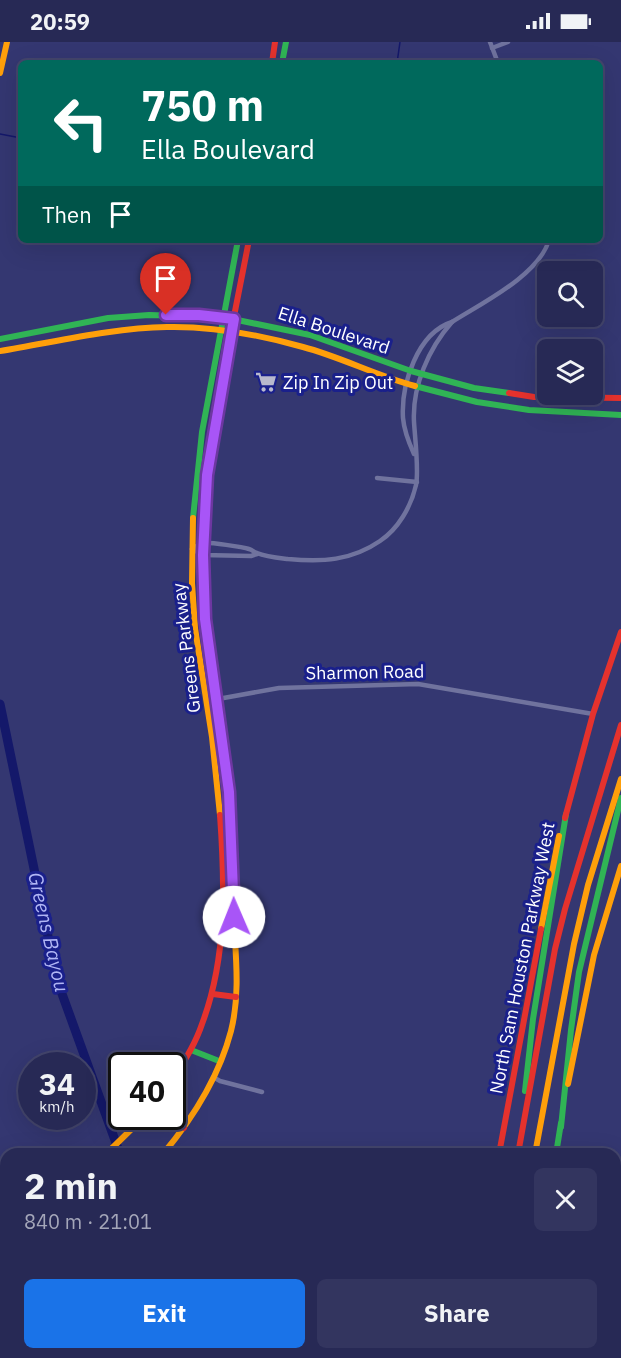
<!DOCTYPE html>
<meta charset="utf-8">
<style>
body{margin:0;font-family:"IBM Plex Sans",sans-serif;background:#33355f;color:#f1f3f6;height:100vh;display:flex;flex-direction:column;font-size:22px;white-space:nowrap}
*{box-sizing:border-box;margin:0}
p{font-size:20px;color:#a4a6b9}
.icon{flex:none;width:33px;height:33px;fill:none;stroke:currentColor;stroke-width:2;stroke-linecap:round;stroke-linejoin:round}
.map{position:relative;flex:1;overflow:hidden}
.drawer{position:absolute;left:0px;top:1106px;width:621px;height:212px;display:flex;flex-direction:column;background:#272955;border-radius:18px 18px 0 0;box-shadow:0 6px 24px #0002,0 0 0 2px #43456c}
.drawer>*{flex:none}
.hud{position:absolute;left:18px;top:18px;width:585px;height:183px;border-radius:9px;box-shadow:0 6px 24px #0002,0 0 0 2px #43456c;background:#00695c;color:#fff;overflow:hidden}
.tools{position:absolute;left:537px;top:219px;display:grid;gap:12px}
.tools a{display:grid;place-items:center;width:66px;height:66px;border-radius:9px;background:#272955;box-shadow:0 6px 24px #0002,0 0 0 2px #43456c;font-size:30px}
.speed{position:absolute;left:18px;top:1010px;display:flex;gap:12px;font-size:30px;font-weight:700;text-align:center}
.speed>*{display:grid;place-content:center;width:78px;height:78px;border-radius:50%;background:#272955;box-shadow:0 6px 24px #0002,0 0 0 2px #43456c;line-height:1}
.speed small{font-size:15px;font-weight:400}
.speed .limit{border:3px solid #111;border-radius:9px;background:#fff;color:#111}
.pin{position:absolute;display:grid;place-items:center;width:51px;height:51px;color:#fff;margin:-62px -26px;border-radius:50% 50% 50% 0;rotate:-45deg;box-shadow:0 0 6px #0007}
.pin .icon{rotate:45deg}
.me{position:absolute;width:66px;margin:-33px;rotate:359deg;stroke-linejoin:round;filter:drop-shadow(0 0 4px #0008)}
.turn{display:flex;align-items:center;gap:21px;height:126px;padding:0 24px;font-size:27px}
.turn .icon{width:78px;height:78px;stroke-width:2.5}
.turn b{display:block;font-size:42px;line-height:51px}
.then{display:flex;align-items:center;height:57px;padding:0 24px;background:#0003;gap:12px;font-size:22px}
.round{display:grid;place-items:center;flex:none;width:63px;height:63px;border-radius:9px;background:#33355f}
.headline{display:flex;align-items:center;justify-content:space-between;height:102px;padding:0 24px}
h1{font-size:36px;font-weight:800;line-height:45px}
.primary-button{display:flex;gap:12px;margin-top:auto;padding:12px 24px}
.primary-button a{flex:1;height:69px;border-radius:9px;background:#1a73e8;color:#fff;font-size:24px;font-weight:800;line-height:69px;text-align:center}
.primary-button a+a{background:#33355f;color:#f1f3f6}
.status{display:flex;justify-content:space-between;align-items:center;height:42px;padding:0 30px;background:#272955;direction:ltr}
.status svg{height:16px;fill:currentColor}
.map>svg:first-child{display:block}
</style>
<div class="status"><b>20:59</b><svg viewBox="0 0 49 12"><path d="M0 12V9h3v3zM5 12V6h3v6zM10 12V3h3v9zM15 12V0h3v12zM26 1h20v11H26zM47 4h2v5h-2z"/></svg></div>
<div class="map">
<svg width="621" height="1316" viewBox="0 0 621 1316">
<rect width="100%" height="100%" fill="#343771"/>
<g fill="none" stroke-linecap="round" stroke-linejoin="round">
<g stroke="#14186a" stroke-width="1.5">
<path d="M397 21 400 0"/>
<path d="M0 92 21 96"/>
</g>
<g stroke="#14186a" stroke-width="9">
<path d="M0 662 57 938 120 1112"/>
<path d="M198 1311 201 1316"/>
</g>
<g stroke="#70739e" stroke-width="4.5">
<path d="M490 0 498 21"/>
<path d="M492 6 508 0"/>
<path d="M414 412C409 401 404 388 403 376 401 343 417 291 452 280 482 261 539 233 549 198"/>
<path d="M377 436 417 440"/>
<path d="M192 507C195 505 200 502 204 501 209 500 243 505 249 507 253 508 253 510 257 511 266 515 279 516 288 517 322 520 351 519 380 499 398 487 411 465 416 443 419 429 415 396 414 380 412 344 429 306 452 280"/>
<path d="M192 507 203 513 251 514 257 512"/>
<path d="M207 659 279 646 418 642 593 672"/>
<path d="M213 1035 220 1039 262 1050"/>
<path d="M0 1290 6 1303"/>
<path d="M9 1311 11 1316"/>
</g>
<g stroke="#30b455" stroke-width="6">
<path d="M282 21 286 0"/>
<path d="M0 297 108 276 149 273 223 275 310 293 411 329 474 346 509 351"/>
<path d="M415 344 477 360 529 368 621 373"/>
<path d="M193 476 202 390 238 198"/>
<path d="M191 1008 219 1019"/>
<path d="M525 1049 533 977 566 772"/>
<path d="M561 1085 571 988 579 930 621 756"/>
<path d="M556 1112 561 1081"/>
<path d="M0 1168 6 1166"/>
<path d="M0 1197 6 1196"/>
<path d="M462 1316 463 1311"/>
<path d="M482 1316 483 1311"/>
</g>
<g stroke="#ff9f0a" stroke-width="6">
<path d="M0 31 7 0"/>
<path d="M0 309C55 300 111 286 167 285 212 284 260 293 303 305 341 315 377 334 415 344"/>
<path d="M193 476 192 541 195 586 212 695 220 773"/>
<path d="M541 887 559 794"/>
<path d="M568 1042 594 913 621 824"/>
<path d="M106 1112 145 1074"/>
<path d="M163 1112C193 1076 219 1035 231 989 240 953 236 917 234 881 232 803 228 726 216 649"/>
<path d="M535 1112 574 902 588 843 621 737"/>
<path d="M499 1316 500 1311"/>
</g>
<g stroke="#e5322d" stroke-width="6">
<path d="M272 21 275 0"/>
<path d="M509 351 534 355 621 356"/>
<path d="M216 649C210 604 202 559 203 513 205 406 229 302 249 198"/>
<path d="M565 776 593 672 621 590"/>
<path d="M213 952 236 955"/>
<path d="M172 1039C183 1021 195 1003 202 982 227 916 225 843 220 773"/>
<path d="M169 1074 184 1086"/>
<path d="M499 1112 541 887"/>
<path d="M518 1112 555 907 565 867 621 683"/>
<path d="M520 1316 521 1311"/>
</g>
</g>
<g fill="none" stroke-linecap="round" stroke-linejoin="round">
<defs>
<path id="route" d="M166 273H199L234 277 207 433 203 513 205 577 229 750 234 875"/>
</defs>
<use href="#route" stroke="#6d37a1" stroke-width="15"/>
<use href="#route" stroke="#a855f7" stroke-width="10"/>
</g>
<defs>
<symbol id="supermarket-bare" viewBox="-9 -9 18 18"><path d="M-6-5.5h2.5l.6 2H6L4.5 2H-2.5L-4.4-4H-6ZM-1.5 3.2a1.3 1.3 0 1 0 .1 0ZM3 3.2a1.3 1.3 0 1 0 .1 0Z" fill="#b8b9cd" stroke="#1a208b" stroke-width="2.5" paint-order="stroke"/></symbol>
</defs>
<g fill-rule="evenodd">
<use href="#supermarket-bare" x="251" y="325" width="30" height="30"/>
</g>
<g text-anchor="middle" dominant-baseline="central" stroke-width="6" stroke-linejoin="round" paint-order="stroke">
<g font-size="18" fill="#fff" stroke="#1a208b">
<text transform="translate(334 288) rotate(18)">Ella Boulevard</text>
<text transform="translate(186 606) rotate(-97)">Greens Parkway</text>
<text transform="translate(365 630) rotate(-1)">Sharmon Road</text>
<text transform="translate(522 916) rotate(-79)">North Sam Houston Parkway West</text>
</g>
<g font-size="18" fill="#fff" stroke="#1a208b" text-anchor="start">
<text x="283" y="340">Zip In Zip Out</text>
</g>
<g font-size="20" font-style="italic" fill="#b1b6f5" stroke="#1a208b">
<text transform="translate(49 890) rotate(77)">Greens Bayou</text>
</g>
</g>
</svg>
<div class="tools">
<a><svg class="icon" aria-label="search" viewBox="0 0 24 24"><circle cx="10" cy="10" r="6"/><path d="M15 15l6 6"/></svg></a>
<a><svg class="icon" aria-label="layers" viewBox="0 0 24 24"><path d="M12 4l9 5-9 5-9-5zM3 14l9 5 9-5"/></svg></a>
</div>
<div class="speed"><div>34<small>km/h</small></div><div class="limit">40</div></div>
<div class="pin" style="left:166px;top:273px;background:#d93025"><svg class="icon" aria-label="arrive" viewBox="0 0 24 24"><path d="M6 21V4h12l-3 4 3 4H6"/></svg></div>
<svg class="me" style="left:234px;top:875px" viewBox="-20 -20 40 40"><circle r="19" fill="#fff"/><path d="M0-13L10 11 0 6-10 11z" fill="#a855f7"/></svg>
<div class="hud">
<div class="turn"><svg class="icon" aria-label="left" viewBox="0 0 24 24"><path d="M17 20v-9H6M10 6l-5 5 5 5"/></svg><div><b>750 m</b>Ella Boulevard</div></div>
<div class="then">Then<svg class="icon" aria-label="arrive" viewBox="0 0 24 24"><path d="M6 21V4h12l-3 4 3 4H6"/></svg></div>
</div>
<section class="drawer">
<div class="headline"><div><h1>2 min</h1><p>840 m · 21:01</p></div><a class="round"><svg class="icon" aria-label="close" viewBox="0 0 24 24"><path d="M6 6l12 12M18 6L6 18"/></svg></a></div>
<div class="primary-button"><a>Exit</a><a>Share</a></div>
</section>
</div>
